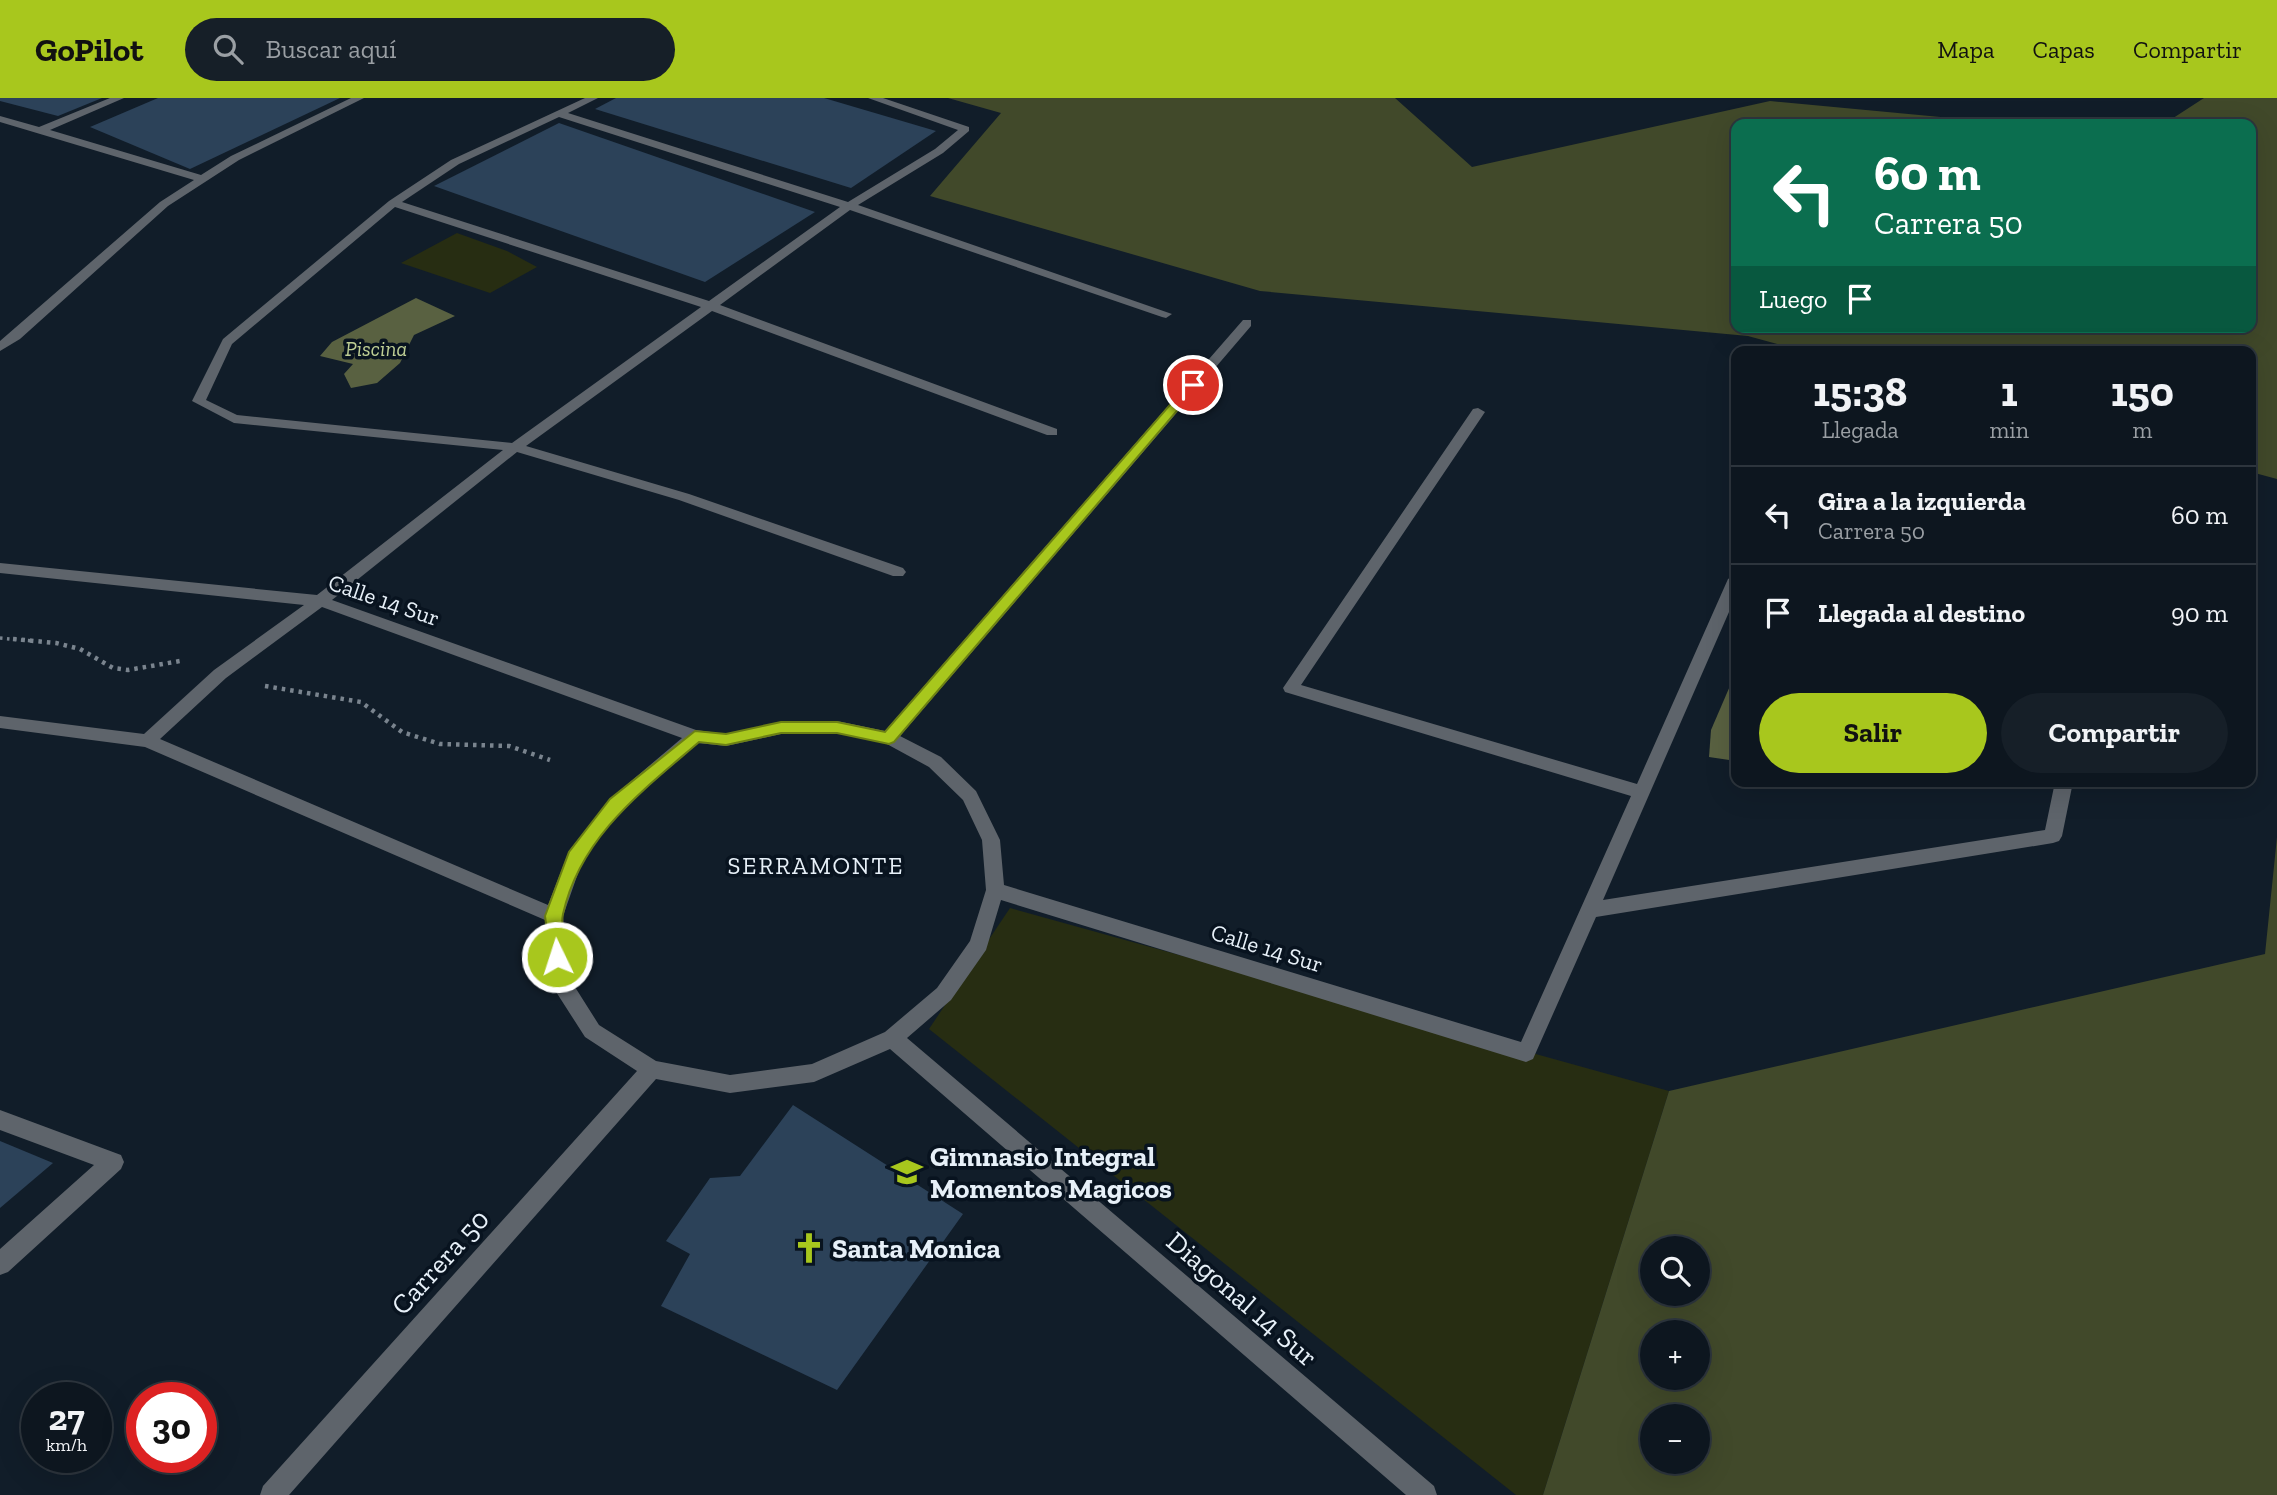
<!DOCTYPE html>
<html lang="es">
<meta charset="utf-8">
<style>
body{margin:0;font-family:"Zilla Slab",serif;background:#161f28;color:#f1f3f6;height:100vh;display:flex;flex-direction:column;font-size:26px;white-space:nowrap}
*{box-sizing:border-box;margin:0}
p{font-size:23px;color:#9a9fa4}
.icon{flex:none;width:38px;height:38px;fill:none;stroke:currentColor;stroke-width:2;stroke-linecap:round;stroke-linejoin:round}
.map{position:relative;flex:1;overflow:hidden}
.sheet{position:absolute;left:1731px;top:248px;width:525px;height:441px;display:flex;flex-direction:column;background:#0d161f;border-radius:14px;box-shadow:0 7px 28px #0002,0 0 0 2px #2d353d}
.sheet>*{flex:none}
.banner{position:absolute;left:1731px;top:21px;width:525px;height:214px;border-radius:14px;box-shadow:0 7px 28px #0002,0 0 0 2px #2d353d;background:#0b6e4f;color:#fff;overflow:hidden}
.tools{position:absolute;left:1640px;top:1138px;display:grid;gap:14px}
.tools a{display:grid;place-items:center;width:70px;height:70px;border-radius:50%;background:#0d161f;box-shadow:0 7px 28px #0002,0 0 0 2px #2d353d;font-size:35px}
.speed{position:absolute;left:21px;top:1284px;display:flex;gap:14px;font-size:35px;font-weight:700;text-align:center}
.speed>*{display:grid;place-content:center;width:91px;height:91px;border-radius:50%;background:#0d161f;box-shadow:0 7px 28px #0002,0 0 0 2px #2d353d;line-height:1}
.speed small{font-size:18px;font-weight:400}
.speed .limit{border:10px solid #d22;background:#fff;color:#111}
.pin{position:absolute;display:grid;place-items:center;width:60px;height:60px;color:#fff;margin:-30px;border:4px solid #fff;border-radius:50%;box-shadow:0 2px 7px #0007}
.me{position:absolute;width:77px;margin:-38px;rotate:356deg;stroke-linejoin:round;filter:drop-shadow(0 0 5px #0008)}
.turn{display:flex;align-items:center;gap:24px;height:147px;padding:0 28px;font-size:32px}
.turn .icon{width:91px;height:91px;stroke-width:2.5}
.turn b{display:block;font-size:49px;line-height:60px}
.then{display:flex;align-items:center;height:66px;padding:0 28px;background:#0003;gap:14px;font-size:26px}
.eta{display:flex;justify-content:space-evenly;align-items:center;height:119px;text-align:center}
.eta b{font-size:42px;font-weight:800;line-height:49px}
.primary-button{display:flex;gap:14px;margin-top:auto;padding:14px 28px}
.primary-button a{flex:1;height:80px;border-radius:42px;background:#a8c71d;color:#111;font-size:28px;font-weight:800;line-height:80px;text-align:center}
.primary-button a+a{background:#161f28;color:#f1f3f6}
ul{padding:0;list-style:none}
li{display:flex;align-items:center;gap:21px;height:98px;padding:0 28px;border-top:2px solid #2d353d}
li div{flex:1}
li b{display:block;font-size:26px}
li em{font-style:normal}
header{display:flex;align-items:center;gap:42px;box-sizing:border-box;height:98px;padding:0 35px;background:#a8c71d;color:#111}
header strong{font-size:33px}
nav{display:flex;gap:38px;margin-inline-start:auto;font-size:24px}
.search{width:490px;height:63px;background:#161f28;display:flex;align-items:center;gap:18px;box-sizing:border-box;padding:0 24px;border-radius:38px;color:#9a9fa4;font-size:26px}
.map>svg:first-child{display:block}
</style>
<header>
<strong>GoPilot</strong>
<div class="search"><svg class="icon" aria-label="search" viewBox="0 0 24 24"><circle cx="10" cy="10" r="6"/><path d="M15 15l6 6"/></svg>Buscar aquí</div>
<nav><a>Mapa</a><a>Capas</a><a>Compartir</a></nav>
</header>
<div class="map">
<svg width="2277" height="1397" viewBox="0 0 2277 1397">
<rect width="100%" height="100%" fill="#111d29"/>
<g fill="#272d12">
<path d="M457 135 507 153 537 169 490 195 401 165Z"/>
<path d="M1010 810 1669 993 1543 1397H1516L929 931Z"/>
</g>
<g fill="#41492a" fill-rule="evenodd">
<path d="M948 0H1395L1472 69 1770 3 2015 26H1736V229H2250V26H2164L2204 0H2277V381L2251 374 2250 254H1806L1748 238 1260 193 930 98 1001 15Z"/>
<path d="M2277 739V1397H1543L1669 993 2265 856ZM1652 1150H1698V1195H1652ZM1652 1234H1698V1279H1652ZM1652 1318H1698V1363H1652Z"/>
</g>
<g fill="#596141">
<path d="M416 200 455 218 414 237 400 265 377 285 351 290 344 276 353 266 320 258 332 244Z"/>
<path d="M1736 574V663L1709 659 1711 632Z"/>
</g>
<g fill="#2c4259">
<path d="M0 0H102L58 18 0 3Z"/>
<path d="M158 0H340L190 71 90 29Z"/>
<path d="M616 0H824L936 33 851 90 595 11Z"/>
<path d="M559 25 815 114 705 184 434 88Z"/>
<path d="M793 1007 963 1116 837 1292 661 1208 690 1156 666 1143 710 1080 740 1078Z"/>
<path d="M0 1043 53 1065 0 1110Z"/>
</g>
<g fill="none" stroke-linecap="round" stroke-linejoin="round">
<path stroke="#7a848e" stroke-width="3.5" stroke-dasharray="2.5 4.5" stroke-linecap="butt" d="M0 540 32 543"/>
<g stroke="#7a848e" stroke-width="4.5" stroke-dasharray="3.5 5" stroke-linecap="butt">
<path d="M13 541 56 545 80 551 113 570 128 572 180 563"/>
<path d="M265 588 361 604 402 634 440 646 509 648 550 662"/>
</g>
<g fill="#5e646b" fill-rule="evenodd">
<path d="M110 0H124L50 32 201 77 231 58 351 0H364L239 62 168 108 20 241 0 253V243L160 104 194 82 0 24V18L39 29Z"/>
<path d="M585 0H598L568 15 848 104 935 51 958 32 868 0H883L969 29V33L943 55 858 107 1172 216 1166 220 1162 219 850 112 720 207 1057 331V337H1047L712 213 526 348 689 396 903 470 906 474 903 478H893L679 402 517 354 332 502 696 632 726 636 781 624 837 623 885 633 1243 222H1251V228L900 638 941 659 976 693 1000 742 1004 787 1521 944 1631 698 1285 594 1283 590 1473 311 1478 310 1485 314 1301 587 1637 686 1728 481 1736 476V498L1603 802 2045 732 2055 684H2073L2062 738 2059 743 2053 745 1596 819 1533 961 1526 964 1001 802 986 852 951 902 907 940 1434 1388 1437 1397H1406L890 951 814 984 730 995 656 981 289 1397H260L263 1388 637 973 585 939 551 886 548 880 545 822 145 649 0 630V618L144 636 214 572 304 507 0 475V465L317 497 503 352 234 325 192 303 223 241 389 103 451 62ZM559 19 840 109 709 203 402 104 459 66ZM395 109 701 209 512 345 237 317 206 302 232 246ZM322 509 682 640 610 701 569 753 548 807 160 641 226 580ZM837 635 885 645 929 669 963 702 982 742 986 792 970 843 937 890 885 934 812 966 730 977 656 963 599 927 568 878 563 818 583 761 622 711 698 645 726 648 781 636Z"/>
<path d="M0 1012 121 1057 124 1064 121 1071 8 1174 0 1177V1151L94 1067 0 1032Z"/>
</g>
</g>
<path fill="#a8c71d" stroke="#6d8113" stroke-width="2" d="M1189 285 1199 287 894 644 889 646 837 635H781L726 647 699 644C642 693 580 739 563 816 560 829 565 846 566 859L563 864 557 867 551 864 545 818 569 754 610 701 695 633 726 636 781 624H837L885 634Z"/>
<defs>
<symbol id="school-bare" viewBox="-9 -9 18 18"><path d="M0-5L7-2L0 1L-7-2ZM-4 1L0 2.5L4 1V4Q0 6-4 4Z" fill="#a8c71d" stroke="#08131f" stroke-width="2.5" paint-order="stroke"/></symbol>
<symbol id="church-bare" viewBox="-9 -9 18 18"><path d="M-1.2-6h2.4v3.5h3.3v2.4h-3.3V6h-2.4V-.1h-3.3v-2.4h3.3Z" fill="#a8c71d" stroke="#08131f" stroke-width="2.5" paint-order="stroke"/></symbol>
</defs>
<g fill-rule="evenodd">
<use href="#school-bare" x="885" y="1052" width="44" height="44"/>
<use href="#church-bare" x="787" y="1128" width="44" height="44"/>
</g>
<g text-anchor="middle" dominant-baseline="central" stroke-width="7" stroke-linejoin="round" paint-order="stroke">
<g font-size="21" font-style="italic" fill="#bece94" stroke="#08131f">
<text x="376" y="250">Piscina</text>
</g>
<g font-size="23" fill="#e7f0f8" stroke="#08131f">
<text transform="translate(384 502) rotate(19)">Calle 14 Sur</text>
<text transform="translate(1267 850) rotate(17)">Calle 14 Sur</text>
</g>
<g font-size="24" letter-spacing="2" fill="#e7f0f8" stroke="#08131f">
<text x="816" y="767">SERRAMONTE</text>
</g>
<g font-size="28" font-weight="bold" fill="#e7f0f8" stroke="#08131f" text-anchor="start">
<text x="930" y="1058">Gimnasio Integral<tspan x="930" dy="32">Momentos Magicos</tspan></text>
<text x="832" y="1150">Santa Monica</text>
</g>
<g font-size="28" fill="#e7f0f8" stroke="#08131f">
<text transform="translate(440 1164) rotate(-48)">Carrera 50</text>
<text transform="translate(1242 1201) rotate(41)">Diagonal 14 Sur</text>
</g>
</g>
</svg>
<div class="tools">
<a><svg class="icon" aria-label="search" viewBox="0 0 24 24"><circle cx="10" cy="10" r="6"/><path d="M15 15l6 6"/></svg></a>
<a>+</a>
<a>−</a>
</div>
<div class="speed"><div>27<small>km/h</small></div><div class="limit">30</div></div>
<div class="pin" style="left:1193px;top:287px;background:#d93025"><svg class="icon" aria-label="arrive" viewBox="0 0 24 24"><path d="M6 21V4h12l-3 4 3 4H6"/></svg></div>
<svg class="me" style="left:557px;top:859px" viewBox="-20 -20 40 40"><circle r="17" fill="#a8c71d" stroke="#fff" stroke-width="3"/><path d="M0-11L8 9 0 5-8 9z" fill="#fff"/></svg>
<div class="banner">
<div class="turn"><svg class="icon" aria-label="left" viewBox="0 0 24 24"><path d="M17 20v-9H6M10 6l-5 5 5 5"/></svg><div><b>60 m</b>Carrera 50</div></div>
<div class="then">Luego<svg class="icon" aria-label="arrive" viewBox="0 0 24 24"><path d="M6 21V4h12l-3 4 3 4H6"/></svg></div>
</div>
<section class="sheet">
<div class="eta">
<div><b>15:38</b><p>Llegada</p></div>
<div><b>1</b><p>min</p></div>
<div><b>150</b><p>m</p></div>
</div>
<ul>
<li><svg class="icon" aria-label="left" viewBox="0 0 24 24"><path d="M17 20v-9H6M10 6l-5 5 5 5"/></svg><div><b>Gira a la izquierda</b><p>Carrera 50</p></div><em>60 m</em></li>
<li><svg class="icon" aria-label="arrive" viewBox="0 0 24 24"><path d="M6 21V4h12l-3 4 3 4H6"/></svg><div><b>Llegada al destino</b></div><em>90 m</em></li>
</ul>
<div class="primary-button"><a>Salir</a><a>Compartir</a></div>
</section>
</div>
